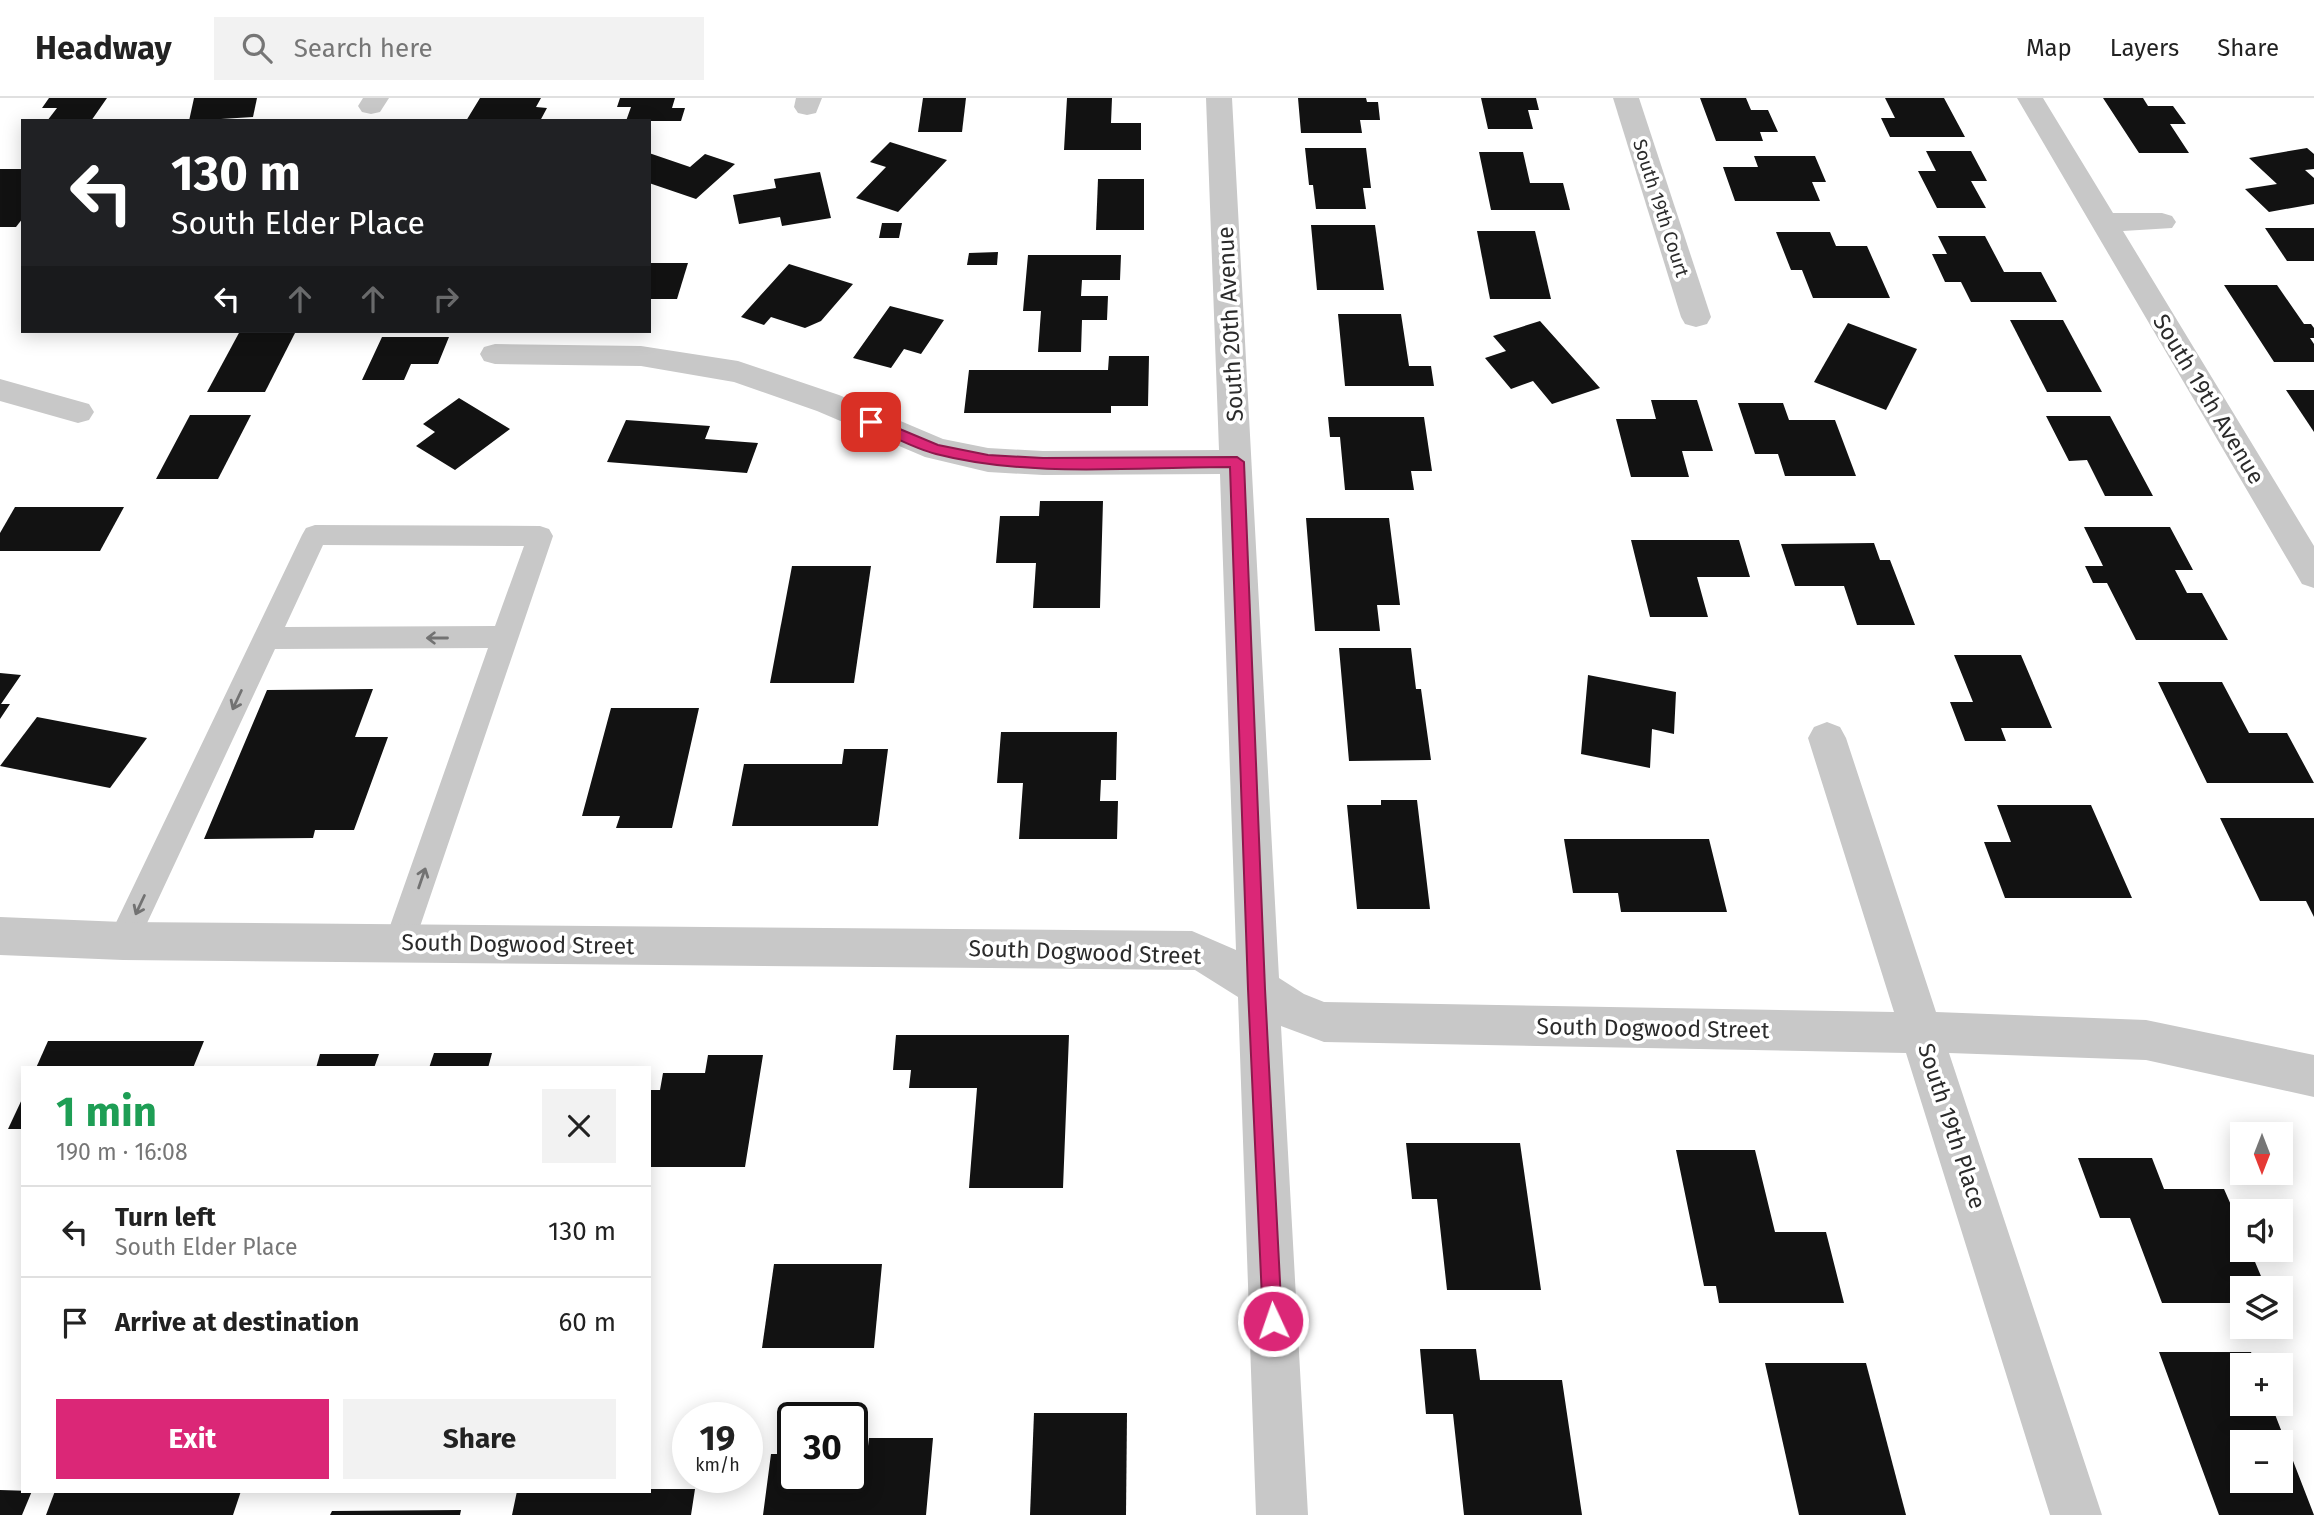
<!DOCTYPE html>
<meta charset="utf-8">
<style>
body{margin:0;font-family:"Fira Sans",sans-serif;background:#f2f2f2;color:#222;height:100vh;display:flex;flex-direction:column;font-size:26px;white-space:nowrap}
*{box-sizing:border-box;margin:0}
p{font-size:23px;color:#767676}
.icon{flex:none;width:38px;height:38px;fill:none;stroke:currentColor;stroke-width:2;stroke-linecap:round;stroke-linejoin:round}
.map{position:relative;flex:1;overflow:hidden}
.drawer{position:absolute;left:21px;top:968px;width:630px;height:427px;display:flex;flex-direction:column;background:#fff;border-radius:0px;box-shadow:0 4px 18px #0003}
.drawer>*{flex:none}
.guide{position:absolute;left:21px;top:21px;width:630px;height:214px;border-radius:0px;box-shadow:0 4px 18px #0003;background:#202124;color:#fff;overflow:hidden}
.needle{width:46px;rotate:180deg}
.fabs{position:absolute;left:2230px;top:1024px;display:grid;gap:14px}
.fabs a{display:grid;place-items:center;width:63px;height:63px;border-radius:0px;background:#fff;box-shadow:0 4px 18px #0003;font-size:35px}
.speed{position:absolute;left:672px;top:1304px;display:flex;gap:14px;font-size:35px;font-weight:700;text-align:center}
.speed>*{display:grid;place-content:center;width:91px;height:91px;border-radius:50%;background:#fff;box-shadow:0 4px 18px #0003;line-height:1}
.speed small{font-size:18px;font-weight:400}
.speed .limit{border:4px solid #111;border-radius:10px;background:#fff;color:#111}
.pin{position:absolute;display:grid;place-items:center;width:60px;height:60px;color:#fff;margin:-30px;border-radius:14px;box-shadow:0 4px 10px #0006}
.me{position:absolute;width:77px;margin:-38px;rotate:357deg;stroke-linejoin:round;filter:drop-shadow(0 0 5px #0008)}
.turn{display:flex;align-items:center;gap:24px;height:147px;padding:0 35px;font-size:32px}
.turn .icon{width:91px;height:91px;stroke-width:2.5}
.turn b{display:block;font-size:49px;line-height:60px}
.lanes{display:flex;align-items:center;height:66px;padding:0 35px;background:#0003;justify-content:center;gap:35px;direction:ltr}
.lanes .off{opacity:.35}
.round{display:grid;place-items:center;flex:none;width:74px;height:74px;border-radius:0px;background:#f2f2f2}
.headline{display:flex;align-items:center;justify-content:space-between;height:119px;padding:0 35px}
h1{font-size:42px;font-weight:700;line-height:52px;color:#1e9e55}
.cta{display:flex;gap:14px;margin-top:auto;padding:14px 35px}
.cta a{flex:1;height:80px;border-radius:0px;background:#db2777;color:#fff;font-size:28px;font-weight:700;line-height:80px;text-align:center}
.cta a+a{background:#f2f2f2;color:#222}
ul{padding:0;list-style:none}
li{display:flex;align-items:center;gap:21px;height:91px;padding:0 35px;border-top:2px solid #e0e0e0}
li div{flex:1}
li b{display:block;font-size:26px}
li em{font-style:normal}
header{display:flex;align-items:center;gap:42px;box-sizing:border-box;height:98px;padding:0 35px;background:#fff;border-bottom:2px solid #e0e0e0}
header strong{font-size:33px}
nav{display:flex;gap:38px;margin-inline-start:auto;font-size:24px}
.search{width:490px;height:63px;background:#f2f2f2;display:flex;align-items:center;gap:18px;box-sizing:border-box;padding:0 24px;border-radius:0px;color:#767676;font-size:26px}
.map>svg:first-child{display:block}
</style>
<header>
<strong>Headway</strong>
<div class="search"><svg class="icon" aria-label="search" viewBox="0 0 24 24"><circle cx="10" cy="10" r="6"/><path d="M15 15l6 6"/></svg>Search here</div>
<nav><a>Map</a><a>Layers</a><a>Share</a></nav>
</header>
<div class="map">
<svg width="2314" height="1417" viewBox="0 0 2314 1417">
<rect width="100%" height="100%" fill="#fff"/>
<g fill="#121212" fill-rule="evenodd">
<path d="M49 0H107L91 23H47L57 10H42Z"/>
<path d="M194 0H257L253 19 189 23Z"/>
<path d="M480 0H541L536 9 547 10 540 23H466Z"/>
<path d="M620 0H675L672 10H685L681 23H626L631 9H617Z"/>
<path d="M923 0H966L962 34H918Z"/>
<path d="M1067 0H1112L1111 25H1141V52H1064Z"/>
<path d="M1298 0H1366L1367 4H1378L1380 22H1360L1362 35H1301Z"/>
<path d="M1481 0H1536L1539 12H1528L1533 31H1488Z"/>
<path d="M1700 0H1746L1751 12H1768L1778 34H1760L1763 43H1716Z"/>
<path d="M1885 0H1944L1965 39H1890L1881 20H1895Z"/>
<path d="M2103 0H2143L2148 8H2173L2186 26H2170L2189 55H2139Z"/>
<path d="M890 44 947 62 898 114 856 100 886 69 870 64Z"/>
<path d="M1305 50H1366L1371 90H1363L1366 111H1316L1313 87H1309Z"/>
<path d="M2307 50 2314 56V71L2305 72 2314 80V106L2269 114 2245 91 2277 86 2249 60Z"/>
<path d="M1926 53H1971L1987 83H1971L1986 110H1937L1918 73H1936Z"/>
<path d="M1479 54H1523L1530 85H1563L1570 112H1491Z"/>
<path d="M649 55 690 69 705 56 735 66 696 101 649 85Z"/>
<path d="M1754 58H1815L1826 84H1812L1820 103H1735L1723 69H1758Z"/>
<path d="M0 71H23V120L16 129H0Z"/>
<path d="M820 74 831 120 782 128 780 119 739 126 733 97 776 90 774 81Z"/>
<path d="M1098 81H1144V132H1096Z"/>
<path d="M882 125H902L899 140H879Z"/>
<path d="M1311 127H1375L1384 192H1317Z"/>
<path d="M2265 130H2314V163H2287Z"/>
<path d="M1477 133H1535L1551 201H1490Z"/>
<path d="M1776 134H1830L1836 148H1867L1890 200H1813L1802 172H1791Z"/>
<path d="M1938 138H1985L2004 174H2041L2057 204H1971L1961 184H1945L1932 156H1947Z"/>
<path d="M998 154 997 167H967L969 155Z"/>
<path d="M1028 157H1121L1120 182H1082L1081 198H1108L1107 222H1082L1081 254H1038L1041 213H1023Z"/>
<path d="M649 165H688L677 201H649Z"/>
<path d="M789 166 853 186 821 223 805 230 771 219 764 227 741 219Z"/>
<path d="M2224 187H2277L2304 226H2311L2314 230V240H2310L2314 246V264H2274Z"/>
<path d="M890 208 944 222 921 256 904 251 891 270 853 260Z"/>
<path d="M1338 216H1401L1409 268H1431L1434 288H1345Z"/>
<path d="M2010 222H2063L2102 294H2047Z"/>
<path d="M1540 223 1600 290 1552 306 1533 283 1511 291 1485 260 1506 253 1493 238Z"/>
<path d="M1848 225 1917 251 1886 312 1814 284Z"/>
<path d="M240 233H296L265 294H207Z"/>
<path d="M382 239H449L438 266H411L404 282H362Z"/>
<path d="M1109 258H1149L1148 308H1111V315H964L969 272H1108Z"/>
<path d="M2286 292H2314V334Z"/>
<path d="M459 300 510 331 455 372 416 348 435 334 423 326Z"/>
<path d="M1651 302H1697L1713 353H1682L1689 379H1631L1616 321H1656Z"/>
<path d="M1738 305H1783L1789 322H1835L1856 378H1785L1778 356H1755Z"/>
<path d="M190 317H251L218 381H156Z"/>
<path d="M2046 318H2110L2153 398H2105L2087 362 2069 363Z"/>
<path d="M1328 319H1424L1432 373H1411L1414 392H1345L1340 339H1330Z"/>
<path d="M626 322 710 328 705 341 758 345 747 375 607 364Z"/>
<path d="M1040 403H1103L1100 510H1033L1036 465H996L1000 418H1039Z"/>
<path d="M15 409H124L100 453H0V435Z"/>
<path d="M1306 420H1389L1400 507H1377L1380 533H1315Z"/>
<path d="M2084 429H2170L2193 472H2175L2187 495H2202L2228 542H2136L2107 485H2093L2085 468H2103Z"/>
<path d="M1631 442H1739L1750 479H1697L1708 519H1650Z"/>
<path d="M1874 445 1880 462H1890L1915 527H1857L1844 488H1795L1781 446Z"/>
<path d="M792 468H871L854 585H770Z"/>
<path d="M1339 550H1411L1416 591H1421L1431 662 1349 663Z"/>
<path d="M1954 557H2021L2052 630H2001L2006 643H1965L1950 604H1973Z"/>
<path d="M0 575 21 577 1 606H10L0 621Z"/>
<path d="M1588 577 1676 594 1674 636 1652 631 1650 670 1581 656Z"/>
<path d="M2158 584H2222L2249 635H2287L2314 685H2207Z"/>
<path d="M373 591 355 639H388L354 732H315L313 740 204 741 267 592Z"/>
<path d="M611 610H699L672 730H616L620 718H582Z"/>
<path d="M37 619 147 640 110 690 0 668Z"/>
<path d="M1001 634H1117L1116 682H1101L1100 703H1118L1117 741H1019L1023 685H997Z"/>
<path d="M844 651H888L878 728H732L744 666H842Z"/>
<path d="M1381 702H1417L1430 811H1357L1347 707H1381Z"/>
<path d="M1997 707H2091L2132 800H2005L1984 744H2011Z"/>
<path d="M2220 720H2314V819L2306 803H2260Z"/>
<path d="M1564 741H1709L1727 814H1621L1618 795H1573Z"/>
<path d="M896 937H1069L1063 1090H969L977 990H909L911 972H893Z"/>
<path d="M48 943H204L193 970H36Z"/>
<path d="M434 955H492L488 970H429Z"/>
<path d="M320 956H379L374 970H316Z"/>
<path d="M708 957H763L745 1069H649V992H660L663 975H705Z"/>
<path d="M23 999V1031H8Z"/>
<path d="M1406 1045H1520L1541 1192H1447L1437 1101H1412Z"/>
<path d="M1676 1052H1755L1775 1134H1826L1844 1205H1719L1716 1188H1704Z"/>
<path d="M2078 1060H2152L2164 1091H2224L2242 1132V1152H2250L2266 1190H2242V1205H2162L2130 1120H2100Z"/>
<path d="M774 1166H882L874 1250H762Z"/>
<path d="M1420 1251H1476L1480 1282H1562L1582 1417H1464L1453 1316H1426Z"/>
<path d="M2159 1254H2251L2256 1267H2242V1306H2271L2314 1417H2219ZM2242 1344H2280V1382H2242Z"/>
<path d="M1765 1265H1866L1906 1417H1799Z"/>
<path d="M1034 1315H1127L1126 1417H1030Z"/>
<path d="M869 1340H933L926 1417H763L771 1356H793V1379H852V1356H867Z"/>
<path d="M649 1391H695L691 1417H512L517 1393H649Z"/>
<path d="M0 1392 32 1393 22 1417H0Z"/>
<path d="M55 1393H241L233 1417H46Z"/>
<path d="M461 1412 460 1417H330L332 1413Z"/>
</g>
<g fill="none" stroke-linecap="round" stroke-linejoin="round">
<path fill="#c8c8c8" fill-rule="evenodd" d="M315 427 540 428 549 431 553 438 411 855 400 860 389 855 384 845 488 550 275 551 134 853 123 858 112 853 107 843 112 833 302 437 306 430ZM323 447 524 448 495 528 285 529Z"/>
<g fill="#c8c8c8" fill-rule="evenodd">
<path d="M363 0H389L380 14 371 16 362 14 358 8Z"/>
<path d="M796 0H822L816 15 807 17 798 15 794 9Z"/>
<path d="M1206 0H1232L1279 880 1304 896 1324 904 1894 914 1808 640 1814 629 1827 624 1840 629 1846 640 1936 914 2146 922 2314 957V999L2146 962 1949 955 2102 1417H2050L1906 955 1324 944 1281 928 1308 1417H1256L1238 899 1195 872 123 862 0 857V819L123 824 1192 833 1236 852 1220 376 1043 377 988 374 925 359 817 313 734 284 641 268 495 266 484 263 480 256 484 249 495 246 641 248 738 263 839 297 943 341 988 350 1043 353 1219 352Z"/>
<path d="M1613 0H1639L1711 219 1707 226 1696 229 1685 226 1681 219Z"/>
<path d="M2017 0H2043L2113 115H2162L2172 118 2176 124 2172 130 2123 133 2314 448V490L2302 486Z"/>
<path d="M0 281 89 306 94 314 89 322 78 325 0 303Z"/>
</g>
</g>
<defs><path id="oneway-shaft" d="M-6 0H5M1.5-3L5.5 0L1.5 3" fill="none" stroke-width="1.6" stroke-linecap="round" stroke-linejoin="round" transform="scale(1.75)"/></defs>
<g stroke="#727272">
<use href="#oneway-shaft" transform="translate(437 540) rotate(180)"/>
<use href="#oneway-shaft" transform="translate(237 602) rotate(115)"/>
<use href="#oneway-shaft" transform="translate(422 780) rotate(-71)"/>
<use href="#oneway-shaft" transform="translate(140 807) rotate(115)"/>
</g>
<path fill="#db2777" stroke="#8e194d" stroke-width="2" d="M871 319 938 347 988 357 1043 360 1237 359 1244 364 1265 891 1282 1223 1280 1230 1273 1233 1266 1230 1263 1223 1248 891 1230 369C1135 369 1029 380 936 356 912 350 889 336 866 327L864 324Z"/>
<g text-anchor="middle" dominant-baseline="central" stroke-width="7" stroke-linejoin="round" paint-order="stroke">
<g font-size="19" fill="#2b2b2b" stroke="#fff">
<text transform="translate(1661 110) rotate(72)">South 19th Court</text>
</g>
<g font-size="23" fill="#2b2b2b" stroke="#fff">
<text transform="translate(1230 226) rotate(-93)">South 20th Avenue</text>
<text transform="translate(2209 301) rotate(59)">South 19th Avenue</text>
<text transform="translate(518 846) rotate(1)">South Dogwood Street</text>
<text transform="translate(1085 854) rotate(2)">South Dogwood Street</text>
<text transform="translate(1653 930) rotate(1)">South Dogwood Street</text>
<text transform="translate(1952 1028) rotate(72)">South 19th Place</text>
</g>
</g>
</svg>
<div class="fabs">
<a><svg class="needle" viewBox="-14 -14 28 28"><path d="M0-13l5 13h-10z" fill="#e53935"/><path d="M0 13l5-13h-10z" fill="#767676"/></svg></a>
<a><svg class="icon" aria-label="sound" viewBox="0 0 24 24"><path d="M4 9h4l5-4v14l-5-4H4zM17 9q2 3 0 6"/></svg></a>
<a><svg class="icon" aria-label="layers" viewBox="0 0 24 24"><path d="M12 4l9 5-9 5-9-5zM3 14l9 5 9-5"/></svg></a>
<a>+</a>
<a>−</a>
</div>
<div class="speed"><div>19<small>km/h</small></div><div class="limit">30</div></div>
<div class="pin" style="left:871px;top:324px;background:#d93025"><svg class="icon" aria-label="arrive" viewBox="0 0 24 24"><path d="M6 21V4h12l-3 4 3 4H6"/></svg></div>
<svg class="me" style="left:1273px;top:1223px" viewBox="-20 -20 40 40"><circle r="17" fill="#db2777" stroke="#fff" stroke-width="3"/><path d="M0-11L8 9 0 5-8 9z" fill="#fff"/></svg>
<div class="guide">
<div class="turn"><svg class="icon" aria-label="left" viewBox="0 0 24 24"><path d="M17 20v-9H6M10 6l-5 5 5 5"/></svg><div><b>130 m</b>South Elder Place</div></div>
<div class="lanes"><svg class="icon" aria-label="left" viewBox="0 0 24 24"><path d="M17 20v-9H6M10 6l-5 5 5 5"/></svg><svg class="icon off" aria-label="ahead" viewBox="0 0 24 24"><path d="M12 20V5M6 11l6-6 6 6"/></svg><svg class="icon off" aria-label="ahead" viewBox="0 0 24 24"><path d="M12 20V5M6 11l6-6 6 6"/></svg><svg class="icon off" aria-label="right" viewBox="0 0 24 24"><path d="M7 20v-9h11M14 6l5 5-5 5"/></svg></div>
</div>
<section class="drawer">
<div class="headline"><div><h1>1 min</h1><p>190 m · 16:08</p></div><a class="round"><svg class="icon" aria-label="close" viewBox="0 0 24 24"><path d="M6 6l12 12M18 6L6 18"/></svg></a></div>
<ul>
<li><svg class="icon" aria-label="left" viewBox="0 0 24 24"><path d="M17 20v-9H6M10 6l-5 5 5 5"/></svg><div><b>Turn left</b><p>South Elder Place</p></div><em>130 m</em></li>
<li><svg class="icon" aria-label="arrive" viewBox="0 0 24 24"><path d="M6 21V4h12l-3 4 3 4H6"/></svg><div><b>Arrive at destination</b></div><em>60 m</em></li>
</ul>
<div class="cta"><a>Exit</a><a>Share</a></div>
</section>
</div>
